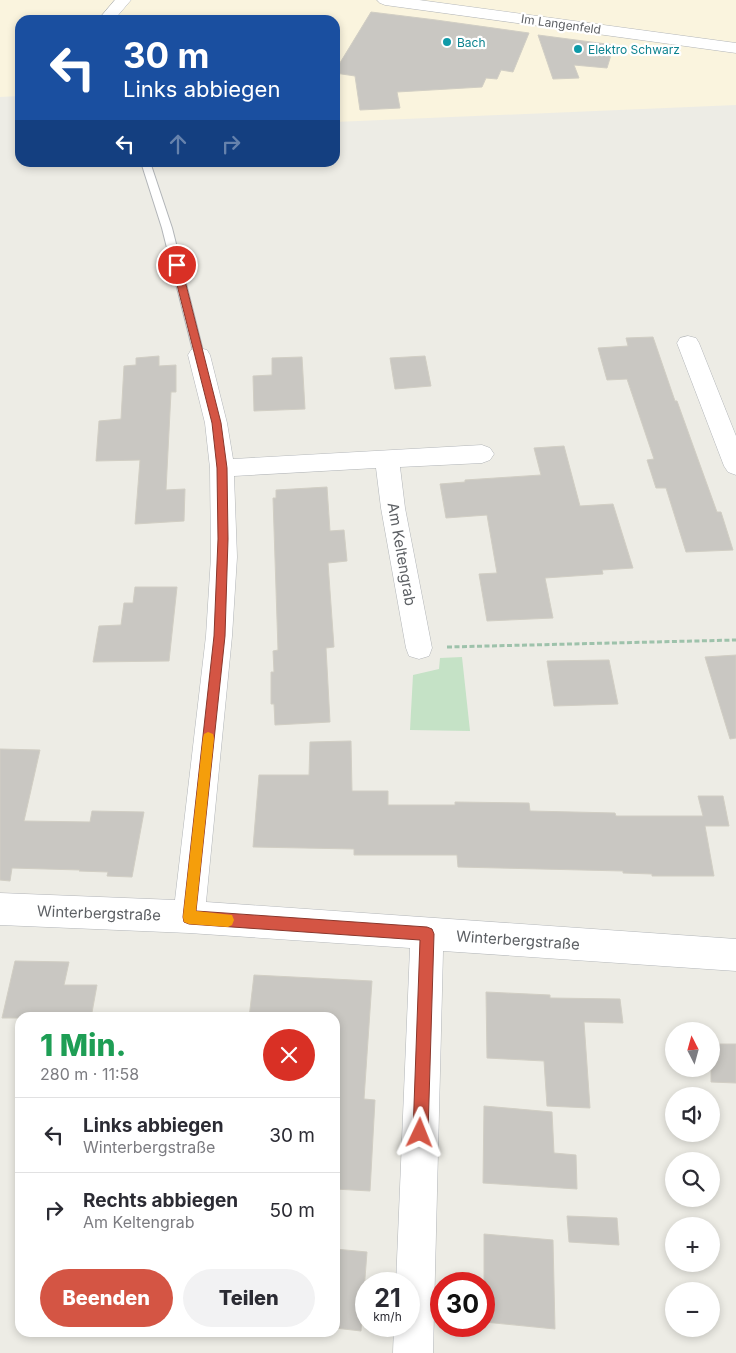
<!DOCTYPE html>
<html lang="de">
<meta charset="utf-8">
<style>
body{margin:0;font-family:Inter,sans-serif;background:#f2f2f3;color:#2b2b33;height:100vh;display:flex;flex-direction:column;font-size:19px;white-space:nowrap}
*{box-sizing:border-box;margin:0}
p{font-size:16px;color:#7c7c81}
.icon{flex:none;width:28px;height:28px;fill:none;stroke:currentColor;stroke-width:2;stroke-linecap:round;stroke-linejoin:round}
.map{position:relative;flex:1;overflow:hidden}
.side{position:absolute;left:15px;top:1012px;width:325px;height:325px;display:flex;flex-direction:column;background:#fff;border-radius:15px;box-shadow:0 2px 8px #0003}
.side>*{flex:none}
.banner{position:absolute;left:15px;top:15px;width:325px;height:152px;border-radius:15px;box-shadow:0 2px 8px #0003;background:#1a4fa0;color:#fff;overflow:hidden}
.needle{width:32px;rotate:354deg}
.controls{position:absolute;left:665px;top:1022px;display:grid;gap:10px}
.controls a{display:grid;place-items:center;width:55px;height:55px;border-radius:50%;background:#fff;box-shadow:0 2px 8px #0003;font-size:25px}
.speed{position:absolute;left:355px;top:1272px;display:flex;gap:10px;font-size:25px;font-weight:700;text-align:center}
.speed>*{display:grid;place-content:center;width:65px;height:65px;border-radius:50%;background:#fff;box-shadow:0 2px 8px #0003;line-height:1}
.speed small{font-size:12px;font-weight:400}
.speed .limit{border:8px solid #d22;background:#fff;color:#111}
.pin{position:absolute;display:grid;place-items:center;width:42px;height:42px;color:#fff;margin:-21px;border:2px solid #fff;border-radius:50%;box-shadow:0 1px 5px #0007}
.me{position:absolute;width:55px;margin:-28px;rotate:2deg;stroke-linejoin:round;filter:drop-shadow(0 0 4px #0008)}
.turn{display:flex;align-items:center;gap:18px;height:105px;padding:0 25px;font-size:22px}
.turn .icon{width:65px;height:65px;stroke-width:2.5}
.turn b{display:block;font-size:35px;line-height:42px}
.lanes{display:flex;align-items:center;height:48px;padding:0 25px;background:#0003;justify-content:center;gap:25px;direction:ltr}
.lanes .off{opacity:.35}
.round{display:grid;place-items:center;flex:none;width:52px;height:52px;border-radius:26px;background:#f2f2f3}
.headline{display:flex;align-items:center;justify-content:space-between;height:85px;padding:0 25px}
h1{font-size:30px;font-weight:800;line-height:38px;color:#1e9e55}
.button{display:flex;gap:10px;margin-top:auto;padding:10px 25px}
.button a{flex:1;height:58px;border-radius:30px;background:#d45544;color:#fff;font-size:20px;font-weight:800;line-height:58px;text-align:center}
.button a+a{background:#f2f2f3;color:#2b2b33}
ul{padding:0;list-style:none}
li{display:flex;align-items:center;gap:15px;height:75px;padding:0 25px;border-top:1px solid #e1e1e2}
li div{flex:1}
li b{display:block;font-size:19px}
li em{font-style:normal}
.map>svg:first-child{display:block}
</style>
<div class="map">
<svg width="736" height="1353" viewBox="0 0 736 1353">
<rect width="100%" height="100%" fill="#edece5"/>
<path fill="#faf4de" d="M0 0H736V105L335 122V20H20V96L0 97Z"/>
<path fill="#c5e2c6" d="M462 657 470 731 410 730 413 675 439 669 440 658Z"/>
<g fill="#c9c7c2" stroke="#d1cec4">
<path d="M371 12 436 20 529 33 513 72 501 70 497 79 486 78 482 87 397 92 400 108 360 110 355 76 335 73V71Z"/>
<path d="M538 35 614 45 607 68 574 65 579 78 553 79Z"/>
<path d="M653 337 675 401H677L717 512H721L733 550 686 552 666 488H656L647 460 654 459 627 379 607 380 598 348 628 346 626 338Z"/>
<path d="M159 356V366L176 365V392H171L166 490 185 489 184 521 135 524 140 460 96 461 99 421 121 419 124 366 136 365V358Z"/>
<path d="M425 356 431 386 395 389 390 358Z"/>
<path d="M302 357 305 409 254 411 253 376 272 375V358Z"/>
<path d="M564 446 580 506 613 504 633 568 602 570 603 574 545 578 553 618 487 621 479 574 497 573 487 515 446 518 440 484 465 482V480L541 475 534 448Z"/>
<path d="M327 487 330 531 344 530 347 561 328 563 334 647 326 648 330 722 275 725 274 704H271V672H274L273 651 278 650 273 498H276V490Z"/>
<path d="M135 587H177L169 661 93 662 99 626 121 625 124 603H133Z"/>
<path d="M736 655V738L730 739 705 657Z"/>
<path d="M609 660 618 704 554 706 547 661Z"/>
<path d="M351 741 352 791H388V805H455V802L529 803 530 811 615 813 616 816H703L698 796H723L729 826H705L714 876H652V874L623 873V871L458 867 457 855H354V849L253 847 259 775H309L310 742Z"/>
<path d="M0 749 40 750 24 821 90 822 92 811 144 812 132 877 107 876 108 872 79 871 80 870 12 868 10 881 0 880Z"/>
<path d="M15 961 69 962 64 985H97L91 1018H2Z"/>
<path d="M254 975 372 981 364 1099 375 1100 370 1191 335 1189V1018H249Z"/>
<path d="M486 992 550 995V998L620 999 623 1023 584 1022 590 1108 547 1106 544 1061 487 1058Z"/>
<path d="M711 1044H736V1083L711 1082Z"/>
<path d="M484 1106 552 1112 554 1153 576 1155 577 1189 483 1183Z"/>
<path d="M567 1216 617 1218 619 1245 569 1242Z"/>
<path d="M484 1234 553 1240 555 1329 484 1322Z"/>
<path d="M335 1249 367 1252 361 1331 335 1328Z"/>
</g>
<g fill="none" stroke-linecap="round" stroke-linejoin="round">
<defs>
<path id="service" d="M141 162H150L172 228 204 355 203 358 199 359 194 355 162 228Z"/>
<g id="minor">
<path d="M115 0H131L114 20H98Z"/>
<path d="M377 0H419L736 43V53L385 5 380 3Z"/>
<path d="M688 336 696 338 699 343 736 436V475L728 472 724 466 677 343 680 338Z"/>
<path d="M199 348 207 350 210 355 227 423 233 459 482 445 490 448 494 454 490 460 482 463 400 467 405 508 432 648 429 656 419 659 409 656 406 648 381 508 376 468 234 476 237 557 232 636 206 902 736 939V971L443 951 433 1353H393L394 1326H409V1284H396L410 948 189 933 0 925V893L175 900 206 636 211 557 210 468 205 423 188 355 191 350Z"/>
</g>
</defs>
<use href="#service" stroke="#b2b5b8" stroke-width="2"/>
<use href="#minor" stroke="#b2b5b8" stroke-width="1"/>
<path stroke="#9ec2ab" stroke-width="3" stroke-dasharray="5 2.5" stroke-linecap="butt" d="M447 647 736 640"/>
<use href="#service" fill="#fff" fill-rule="evenodd"/>
<use href="#minor" fill="#fff" fill-rule="evenodd"/>
</g>
<path fill="#d45544" stroke="#8a372c" d="M174 263 181 265 221 423 227 468 228 539 225 636 196 911 427 927 432 929 434 934 428 1133 425 1139 420 1141 415 1139 413 1133 420 940 189 924 184 922 183 917 214 636 218 539 217 468 212 423 172 265Z"/>
<path fill="#f59e0b" d="M208 732 213 734 214 738 196 911 232 915 234 920 232 925 228 927 189 924 184 922 183 917 203 738 204 734Z"/>
<g fill="#0f9aa8" stroke="#fff" stroke-width="2">
<circle cx="447" cy="42" r="5"/>
<circle cx="578" cy="49" r="5"/>
</g>
<g text-anchor="middle" dominant-baseline="central" stroke-width="4.5" stroke-linejoin="round" paint-order="stroke">
<g font-size="12" fill="#5d6064" stroke="#fff">
<text transform="translate(561 24) rotate(8)">Im Langenfeld</text>
</g>
<g font-size="12" fill="#0d838f" stroke="#fff" text-anchor="start">
<text x="457" y="42">Bach</text>
<text x="588" y="49">Elektro Schwarz</text>
</g>
<g font-size="15" fill="#5d6064" stroke="#fff">
<text transform="translate(402 554) rotate(80)">Am Keltengrab</text>
<text transform="translate(99 913) rotate(2)">Winterbergstraße</text>
<text transform="translate(518 940) rotate(4)">Winterbergstraße</text>
</g>
</g>
</svg>
<div class="controls">
<a><svg class="needle" viewBox="-14 -14 28 28"><path d="M0-13l5 13h-10z" fill="#e53935"/><path d="M0 13l5-13h-10z" fill="#7c7c81"/></svg></a>
<a><svg class="icon" aria-label="sound" viewBox="0 0 24 24"><path d="M4 9h4l5-4v14l-5-4H4zM17 9q2 3 0 6"/></svg></a>
<a><svg class="icon" aria-label="search" viewBox="0 0 24 24"><circle cx="10" cy="10" r="6"/><path d="M15 15l6 6"/></svg></a>
<a>+</a>
<a>−</a>
</div>
<div class="speed"><div>21<small>km/h</small></div><div class="limit">30</div></div>
<div class="pin" style="left:177px;top:265px;background:#d93025"><svg class="icon" aria-label="arrive" viewBox="0 0 24 24"><path d="M6 21V4h12l-3 4 3 4H6"/></svg></div>
<svg class="me" style="left:420px;top:1133px" viewBox="-20 -20 40 40"><path d="M0-17L14 15 0 8-14 15z" fill="#d45544" stroke="#fff" stroke-width="4"/></svg>
<div class="banner">
<div class="turn"><svg class="icon" aria-label="left" viewBox="0 0 24 24"><path d="M17 20v-9H6M10 6l-5 5 5 5"/></svg><div><b>30 m</b>Links abbiegen</div></div>
<div class="lanes"><svg class="icon" aria-label="left" viewBox="0 0 24 24"><path d="M17 20v-9H6M10 6l-5 5 5 5"/></svg><svg class="icon off" aria-label="ahead" viewBox="0 0 24 24"><path d="M12 20V5M6 11l6-6 6 6"/></svg><svg class="icon off" aria-label="right" viewBox="0 0 24 24"><path d="M7 20v-9h11M14 6l5 5-5 5"/></svg></div>
</div>
<section class="side">
<div class="headline"><div><h1>1 Min.</h1><p>280 m · 11:58</p></div><a class="round" style="background:#d93025;color:#fff"><svg class="icon" aria-label="close" viewBox="0 0 24 24"><path d="M6 6l12 12M18 6L6 18"/></svg></a></div>
<ul>
<li><svg class="icon" aria-label="left" viewBox="0 0 24 24"><path d="M17 20v-9H6M10 6l-5 5 5 5"/></svg><div><b>Links abbiegen</b><p>Winterbergstraße</p></div><em>30 m</em></li>
<li><svg class="icon" aria-label="right" viewBox="0 0 24 24"><path d="M7 20v-9h11M14 6l5 5-5 5"/></svg><div><b>Rechts abbiegen</b><p>Am Keltengrab</p></div><em>50 m</em></li>
</ul>
<div class="button"><a>Beenden</a><a>Teilen</a></div>
</section>
</div>
